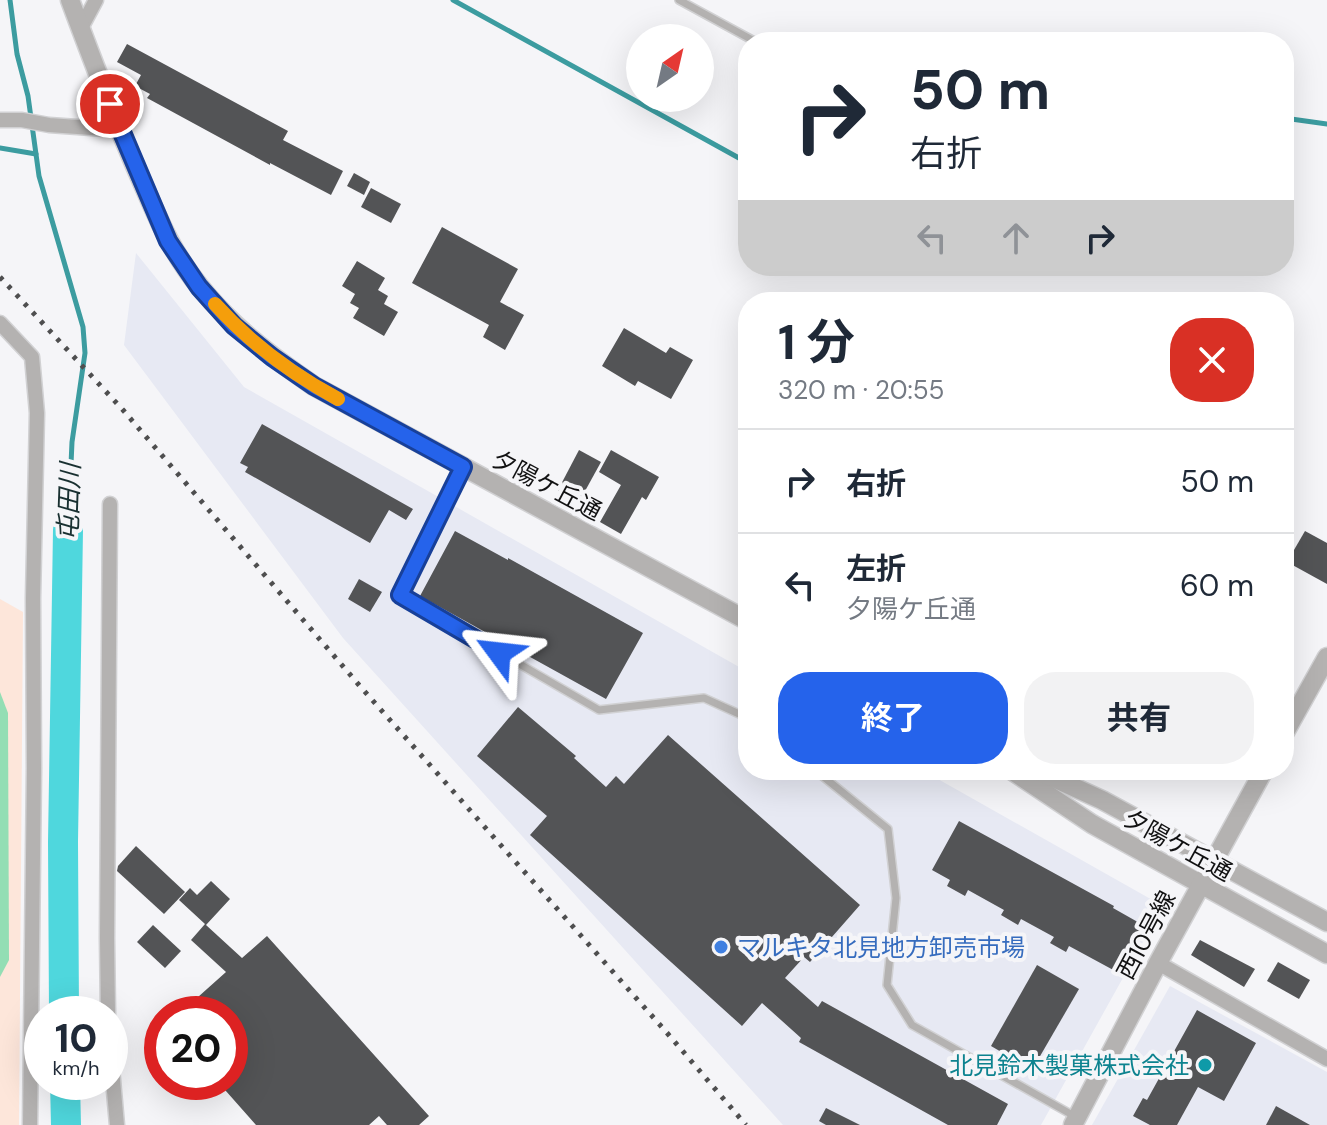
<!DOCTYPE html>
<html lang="ja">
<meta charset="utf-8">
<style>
body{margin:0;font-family:"DM Sans","Noto Sans JP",sans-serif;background:#f2f2f3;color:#1f2937;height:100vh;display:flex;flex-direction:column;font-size:30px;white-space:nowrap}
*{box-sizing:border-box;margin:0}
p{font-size:26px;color:#747a83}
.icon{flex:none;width:44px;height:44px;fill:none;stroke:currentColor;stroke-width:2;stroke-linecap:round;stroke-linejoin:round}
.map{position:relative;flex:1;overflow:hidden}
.drawer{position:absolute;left:738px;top:292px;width:556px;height:488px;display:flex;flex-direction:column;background:#fff;border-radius:32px;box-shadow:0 8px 32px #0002}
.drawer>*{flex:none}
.guide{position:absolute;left:738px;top:32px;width:556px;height:244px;border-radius:32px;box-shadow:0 8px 32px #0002;background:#fff;color:#1f2937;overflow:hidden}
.needle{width:52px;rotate:34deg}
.tools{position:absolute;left:626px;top:24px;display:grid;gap:16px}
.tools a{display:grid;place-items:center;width:88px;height:88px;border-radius:50%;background:#fff;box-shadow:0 8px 32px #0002;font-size:40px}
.speed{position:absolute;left:24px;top:996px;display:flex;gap:16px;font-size:40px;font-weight:700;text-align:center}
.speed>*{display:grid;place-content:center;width:104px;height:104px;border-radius:50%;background:#fff;box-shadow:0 8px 32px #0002;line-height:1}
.speed small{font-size:20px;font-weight:400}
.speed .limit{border:12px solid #d22;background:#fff;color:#111}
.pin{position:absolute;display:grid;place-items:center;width:68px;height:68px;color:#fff;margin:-34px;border:4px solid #fff;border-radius:50%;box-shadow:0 2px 8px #0007}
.me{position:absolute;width:88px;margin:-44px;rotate:300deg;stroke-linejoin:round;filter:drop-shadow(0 0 6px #0008)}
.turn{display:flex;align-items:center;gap:28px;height:168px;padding:0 40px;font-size:36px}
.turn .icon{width:104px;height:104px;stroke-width:2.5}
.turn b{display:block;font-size:56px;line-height:68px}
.lanes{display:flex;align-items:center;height:76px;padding:0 40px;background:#0003;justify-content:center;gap:40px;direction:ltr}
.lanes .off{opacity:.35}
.round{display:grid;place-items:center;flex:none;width:84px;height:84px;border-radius:32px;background:#f2f2f3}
.head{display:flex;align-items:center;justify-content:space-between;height:136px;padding:0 40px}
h1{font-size:48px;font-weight:700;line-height:60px}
.cta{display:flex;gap:16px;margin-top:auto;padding:16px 40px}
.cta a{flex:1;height:92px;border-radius:32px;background:#2563eb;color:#fff;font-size:32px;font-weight:700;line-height:92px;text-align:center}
.cta a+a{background:#f2f2f3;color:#1f2937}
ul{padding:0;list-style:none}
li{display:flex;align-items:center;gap:24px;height:104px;padding:0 40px;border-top:2px solid #e0e1e3}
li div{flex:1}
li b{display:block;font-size:30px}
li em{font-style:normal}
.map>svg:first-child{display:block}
</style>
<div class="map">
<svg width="1327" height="1125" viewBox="0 0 1327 1125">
<rect width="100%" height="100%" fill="#f5f5f8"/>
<g fill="#e7e9f3">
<path d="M136 253 244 387 748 672V770H922L1163 906 1041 1125H783L343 638 124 345Z"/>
<path d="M1170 986 1327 1072V1125H1092Z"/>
</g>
<path fill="#fde6da" d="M0 599 23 612 19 1125H0Z"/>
<path fill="#93deb4" d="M0 692 8 713 9 960 0 977Z"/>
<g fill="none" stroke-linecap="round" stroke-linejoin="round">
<g stroke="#3c9ca0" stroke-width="5">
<path d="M10 0 17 54 28 96 39 176 83 327 85 353 72 442 68 530"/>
<path d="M453 0 748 163"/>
<path d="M1284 118 1327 124"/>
<path d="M0 148 36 154"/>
</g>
<g stroke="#4fd7dd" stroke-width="30">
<path d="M64 1014 63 842 68 530"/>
<path d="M65 1082 66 1125"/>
</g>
</g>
<g fill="#535456">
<path d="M127 44 288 131 283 140 343 171 331 195 270 163V165L147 98 150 94 135 86 141 75 117 62Z"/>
<path d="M354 173 370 182 364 195 347 186Z"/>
<path d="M371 188 401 204 391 223 361 207Z"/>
<path d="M442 227 518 269 500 302 524 315 505 350 483 337 489 325 412 283Z"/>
<path d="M357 261 385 278 378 290 388 296 384 304 398 312 384 336 353 318 359 308 350 303 355 294 342 286Z"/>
<path d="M624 328 666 353 670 347 693 360 671 399 638 381 635 386 602 366Z"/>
<path d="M262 424 413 509 406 520 389 510 370 543 245 472 248 467 240 463Z"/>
<path d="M579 450 601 462 579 502 558 490Z"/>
<path d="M611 450 659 477 646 500 642 497 621 534 600 522 621 485 599 472Z"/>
<path d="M455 531 508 560V558L643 633 606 699 420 596Z"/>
<path d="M1305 531 1327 543V584L1287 562Z"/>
<path d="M359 579 382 592 370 612 348 599Z"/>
<path d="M518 707 576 756 574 758 606 787 616 776 624 784 668 735 860 905 810 962 804 957 785 978 818 1007 822 1001 1008 1104 997 1125H948L799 1042 801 1038 762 1003 742 1026 530 835 547 816 477 756Z"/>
<path d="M959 821 1114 906 1113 908 1143 925 1117 972 1069 946 1066 952 1050 943 1054 937 1021 919 1018 925 1001 915 1004 910 968 890 965 896 947 886 950 880 932 870Z"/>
<path d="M136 846 185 892 164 914 117 871 118 866Z"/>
<path d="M211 881 230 899 206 925 242 958 267 936 429 1116 419 1125H387L379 1116 369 1125H256L218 1082H230V1014H179L226 972 191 940 205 924 179 900 190 888 197 895Z"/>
<path d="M153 925 181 951 165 968 137 942Z"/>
<path d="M1200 940 1255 969 1244 987 1191 955Z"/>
<path d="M1278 962 1310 980 1299 999 1267 981Z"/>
<path d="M1037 965 1079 989 1032 1070 991 1046Z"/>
<path d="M1197 1010 1256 1043 1224 1101 1198 1087 1177 1125H1150L1133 1116 1143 1098 1147 1100Z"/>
<path d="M1276 1106 1310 1125H1266Z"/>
<path d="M826 1108 860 1125H826L819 1121Z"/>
</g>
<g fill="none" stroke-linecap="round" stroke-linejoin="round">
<defs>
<g id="service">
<path d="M679 0 756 42"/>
<path d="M462 469 400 595 599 710 704 698 748 718"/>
<path d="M815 770 888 829 896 898 887 985 912 1025 1076 1117"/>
</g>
<g id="minor">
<path d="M81 28 96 0"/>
<path d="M0 120H22L49 125 120 130"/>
<path d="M0 323 32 357 37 413 33 598 34 768 30 1125"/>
<path d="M1158 963 1327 1059"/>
<path d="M108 1014 107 938 110 504"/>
<path d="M110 1046 117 1125"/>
</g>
<g id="tertiary">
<path d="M70 0C92 59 114 118 139 175 157 216 171 252 200 287 232 327 272 357 314 386L748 621"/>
<path d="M1284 734 1327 657"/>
<path d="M1011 770 1092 824 1327 954"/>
<path d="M1036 770 1102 800 1327 922"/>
<path d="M1073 1125 1158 963 1264 770"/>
</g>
</defs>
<use href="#service" stroke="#d1d1d3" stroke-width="10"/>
<use href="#minor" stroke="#d1d1d3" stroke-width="17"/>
<use href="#tertiary" stroke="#d1d1d3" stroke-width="21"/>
<use href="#service" stroke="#b4b2b1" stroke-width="7"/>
<use href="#minor" stroke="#b4b2b1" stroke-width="14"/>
<use href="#tertiary" stroke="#b4b2b1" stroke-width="18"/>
<path stroke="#4e4e4f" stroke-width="5" stroke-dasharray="4 8" stroke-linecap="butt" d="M0 277 123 410 359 685 668 1034 746 1125"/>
</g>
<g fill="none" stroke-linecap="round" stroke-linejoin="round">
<defs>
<path id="route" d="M110 104 168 241 199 287 234 326 272 357 314 386 463 467 400 595 499 653"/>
</defs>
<use href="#route" stroke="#184099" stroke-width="20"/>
<use href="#route" stroke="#2563eb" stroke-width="14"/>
<path stroke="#f59e0b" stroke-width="14" d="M215 304C250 343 292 374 338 399"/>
</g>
<circle fill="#3f7fe0" stroke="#f5f5f8" stroke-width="3" cx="721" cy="947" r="8"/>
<circle fill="#0f9aa8" stroke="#f5f5f8" stroke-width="3" cx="1205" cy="1065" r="8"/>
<g text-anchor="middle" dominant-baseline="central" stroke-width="8" stroke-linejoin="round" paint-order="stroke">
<g font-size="24" fill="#111112" stroke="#f5f5f8">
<text transform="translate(547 485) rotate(28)">夕陽ケ丘通</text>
<text transform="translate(1178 845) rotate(29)">夕陽ケ丘通</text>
<text transform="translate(1146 935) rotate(-62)">西10号線</text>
</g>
<g font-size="24" fill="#366cbe" stroke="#f5f5f8" text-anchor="start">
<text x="737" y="947">マルキタ北見地方卸売市場</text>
</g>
<g font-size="24" fill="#0d838f" stroke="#f5f5f8" text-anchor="end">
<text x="1189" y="1065">北見鈴木製菓株式会社</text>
</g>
<g font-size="26" font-style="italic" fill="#193031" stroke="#f5f5f8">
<text transform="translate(69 502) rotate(-88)">屯田川</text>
</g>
</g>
</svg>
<div class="tools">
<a><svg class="needle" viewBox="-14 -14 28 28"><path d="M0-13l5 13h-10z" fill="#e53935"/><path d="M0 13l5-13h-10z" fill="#747a83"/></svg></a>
</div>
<div class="speed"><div>10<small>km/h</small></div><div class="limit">20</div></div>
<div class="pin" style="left:110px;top:104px;background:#d93025"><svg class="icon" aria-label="arrive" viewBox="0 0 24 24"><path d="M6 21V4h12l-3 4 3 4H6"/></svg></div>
<svg class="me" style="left:499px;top:653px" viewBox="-20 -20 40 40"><path d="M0-17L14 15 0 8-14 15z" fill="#2563eb" stroke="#fff" stroke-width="4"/></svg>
<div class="guide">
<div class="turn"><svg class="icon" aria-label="right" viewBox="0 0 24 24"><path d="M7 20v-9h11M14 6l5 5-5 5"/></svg><div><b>50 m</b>右折</div></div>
<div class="lanes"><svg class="icon off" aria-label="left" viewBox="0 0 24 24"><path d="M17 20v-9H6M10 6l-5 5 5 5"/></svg><svg class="icon off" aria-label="ahead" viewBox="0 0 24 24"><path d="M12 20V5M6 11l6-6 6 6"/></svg><svg class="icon" aria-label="right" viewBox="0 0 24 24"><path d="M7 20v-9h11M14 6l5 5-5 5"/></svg></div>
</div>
<section class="drawer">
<div class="head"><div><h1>1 分</h1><p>320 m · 20:55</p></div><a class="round" style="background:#d93025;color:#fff"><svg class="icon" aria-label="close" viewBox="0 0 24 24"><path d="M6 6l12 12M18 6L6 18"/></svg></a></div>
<ul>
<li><svg class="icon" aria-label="right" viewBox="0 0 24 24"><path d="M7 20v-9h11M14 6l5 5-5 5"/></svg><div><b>右折</b></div><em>50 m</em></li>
<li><svg class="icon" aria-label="left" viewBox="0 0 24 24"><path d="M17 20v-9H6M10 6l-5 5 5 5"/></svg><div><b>左折</b><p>夕陽ケ丘通</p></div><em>60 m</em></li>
</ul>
<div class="cta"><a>終了</a><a>共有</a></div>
</section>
</div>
